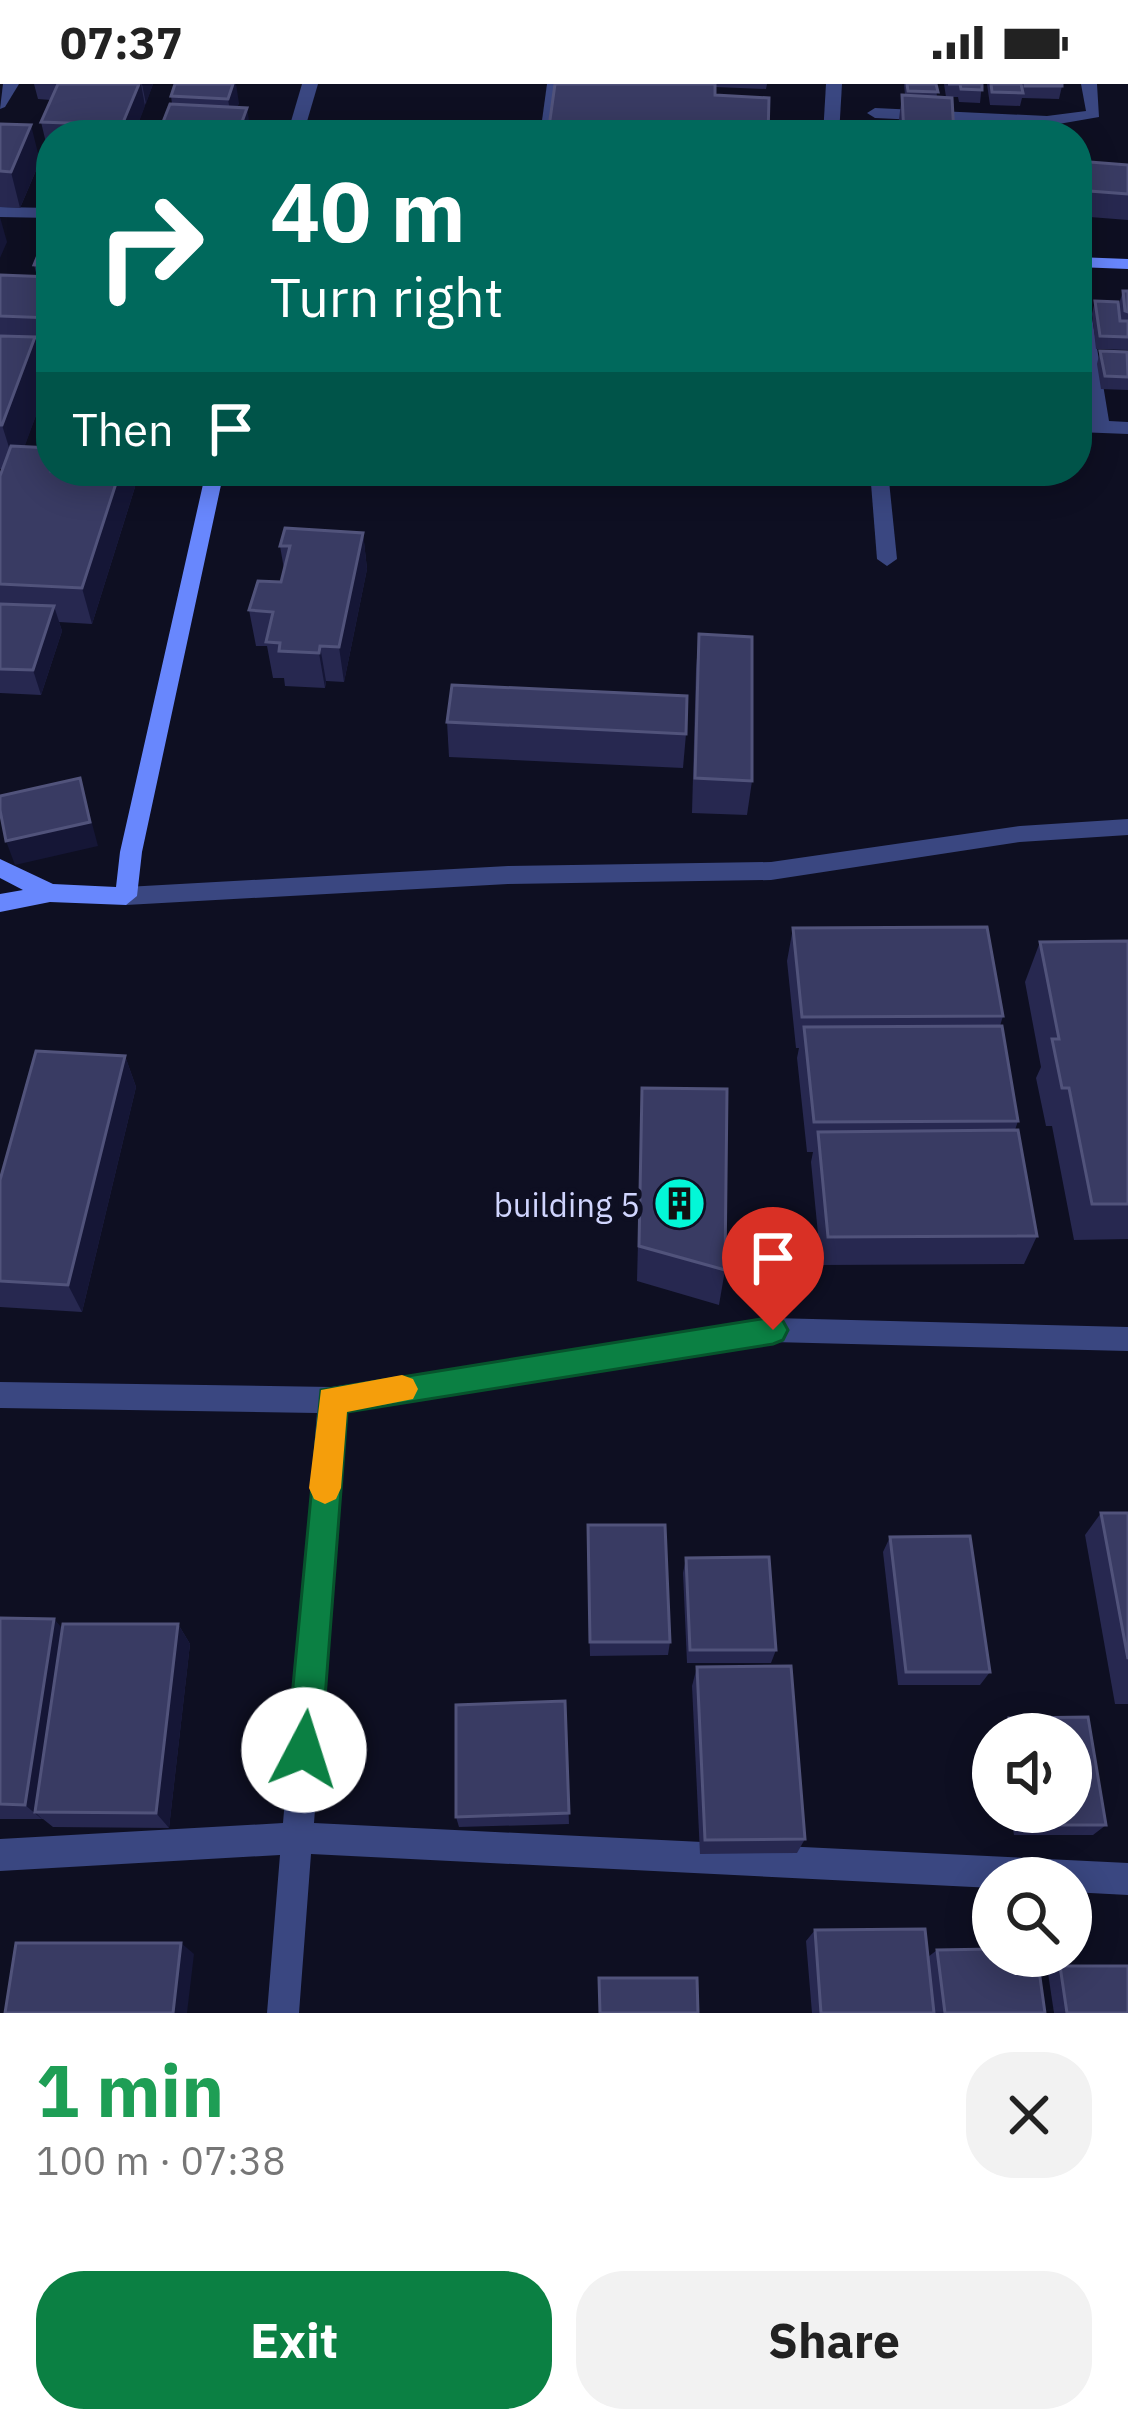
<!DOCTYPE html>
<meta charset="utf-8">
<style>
body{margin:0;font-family:"IBM Plex Sans",sans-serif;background:#f2f2f2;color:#222;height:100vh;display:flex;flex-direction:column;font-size:45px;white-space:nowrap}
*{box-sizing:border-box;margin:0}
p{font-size:39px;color:#767676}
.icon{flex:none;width:66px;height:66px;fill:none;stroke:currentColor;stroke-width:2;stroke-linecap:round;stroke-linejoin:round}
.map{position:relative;height:1929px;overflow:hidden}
.drawer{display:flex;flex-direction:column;background:#fff;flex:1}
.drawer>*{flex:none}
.hud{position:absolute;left:36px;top:36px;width:1056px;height:366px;border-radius:48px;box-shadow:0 6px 30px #0003;background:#00695c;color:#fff;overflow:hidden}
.buttons{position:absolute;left:972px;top:1629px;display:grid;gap:24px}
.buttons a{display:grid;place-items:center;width:120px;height:120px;border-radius:50%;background:#fff;box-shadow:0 6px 30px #0003;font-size:60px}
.pin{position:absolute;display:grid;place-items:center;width:102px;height:102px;color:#fff;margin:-123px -51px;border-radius:50% 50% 50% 0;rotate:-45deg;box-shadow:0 0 12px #0007}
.pin .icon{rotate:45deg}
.me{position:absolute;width:132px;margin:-66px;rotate:5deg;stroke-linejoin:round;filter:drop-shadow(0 0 9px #0008)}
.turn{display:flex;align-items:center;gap:42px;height:252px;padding:0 36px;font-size:54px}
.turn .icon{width:156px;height:156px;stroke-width:2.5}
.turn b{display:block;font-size:84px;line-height:102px}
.then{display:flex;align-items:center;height:114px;padding:0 36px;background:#0003;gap:24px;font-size:45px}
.round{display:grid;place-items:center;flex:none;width:126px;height:126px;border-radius:48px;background:#f2f2f2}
.overview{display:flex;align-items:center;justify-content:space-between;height:204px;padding:0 36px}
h1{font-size:72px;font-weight:700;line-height:90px;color:#1e9e55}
.cta{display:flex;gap:24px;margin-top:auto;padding:24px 36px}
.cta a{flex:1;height:138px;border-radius:48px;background:#0b8043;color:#fff;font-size:48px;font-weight:700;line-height:138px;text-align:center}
.cta a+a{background:#f2f2f2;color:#222}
.status{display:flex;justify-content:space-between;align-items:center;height:84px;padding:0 60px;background:#fff;direction:ltr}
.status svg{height:33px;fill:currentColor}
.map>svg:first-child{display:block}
</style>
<div class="status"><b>07:37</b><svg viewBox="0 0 49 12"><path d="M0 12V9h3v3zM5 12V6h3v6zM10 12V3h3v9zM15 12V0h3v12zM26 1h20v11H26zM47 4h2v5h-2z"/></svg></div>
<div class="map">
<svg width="1128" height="1929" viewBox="0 0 1128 1929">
<rect width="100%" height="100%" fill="#0e0f22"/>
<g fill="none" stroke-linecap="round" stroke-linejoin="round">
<path fill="#3a4781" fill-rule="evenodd" d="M547 0H561L554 51H540Z"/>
<g fill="#3a4781" fill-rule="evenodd">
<path d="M3 0H19L5 23 0 25Z"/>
<path d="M302 0H318L303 51H287Z"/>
<path d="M826 0H842L839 51H823Z"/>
<path d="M1081 0H1097L1099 33 1047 42 875 34 867 29 875 24 1047 32 1086 27Z"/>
<path d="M0 123 51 124V134L0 133Z"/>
<path d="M1077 186 1085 191 1109 337 1128 338V350L1077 348V336L1091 337 1077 246Z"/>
<path d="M870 387H888L897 475 887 482 877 475Z"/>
<path d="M1128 735V751L1020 758 771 796 508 800 126 821 115 812 126 803 508 782 771 778 1020 742Z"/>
<path d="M773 1234 1128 1243V1267L773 1258 345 1327 314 1739 1128 1779V1811L1071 1808V1794H993V1804L311 1770 299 1929H267L280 1771 0 1787V1755L283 1739 317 1329 0 1324V1298L332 1303Z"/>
</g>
<g fill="#6887fd" fill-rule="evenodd">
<path d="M1077 173 1128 175V185L1077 183Z"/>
<path d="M206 387H224L142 768 137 812 126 821 50 818 0 828V810L23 806 0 794V775L53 800 116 803 120 768Z"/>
</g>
</g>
<g fill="#272850">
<path d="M34 0H153L137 42 161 43 172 20 171 12 175 0 239 19 237 23 251 49 250 51H51V63H47L41 38 51 16 38 15Z"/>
<path d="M555 0H767L766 5 715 3V11L768 51Z"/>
<path d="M904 0H936L937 13 954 51H897L902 11H905Z"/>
<path d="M944 0H982L980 19 959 18 958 13H946Z"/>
<path d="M987 0H1062V2L1059 15 1022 14 1020 22 990 21Z"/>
<path d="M0 40 40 77 20 124 0 123Z"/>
<path d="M1077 77 1128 81V136L1077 132Z"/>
<path d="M51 139V270H40L48 299 24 363 51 387H131L135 403 92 540 59 538 62 547 41 611 0 609V392L2 385H0V191L37 192 34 181Z"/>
<path d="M1123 207H1128V266L1096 265 1092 230 1095 217 1121 237 1119 220Z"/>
<path d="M1100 267 1128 273V306L1101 305 1097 280Z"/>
<path d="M363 449 367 485 344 598 326 597 325 604 285 602 284 594H273L267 562H256L249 526 281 498 284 485 280 462Z"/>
<path d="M699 550 752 697 747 731 692 729 696 585Z"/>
<path d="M447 638 686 650 683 684 449 673Z"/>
<path d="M793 844 1003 932 1000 942 1018 1037 1015 1046 1037 1152 1024 1180 821 1181 811 1078 813 1068H807L797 974 799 964H796L787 877Z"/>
<path d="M1128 857V1155L1074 1156 1052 1042H1046L1036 994 1041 983 1025 898 1040 858Z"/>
<path d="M125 972 136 1003 82 1228 0 1223V1096Z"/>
<path d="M642 1004 725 1186 719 1221 637 1197Z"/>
<path d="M1101 1429H1128V1620H1115L1085 1451Z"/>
<path d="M890 1453 990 1588 980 1601H898L883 1468Z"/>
<path d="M587 1457 670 1558 668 1571 590 1572Z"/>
<path d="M686 1474 776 1566 771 1579H687L683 1489Z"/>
<path d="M0 1534 54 1535 62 1545 178 1540 190 1560 169 1744 53 1743 43 1735H0Z"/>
<path d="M697 1583 805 1755 797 1769 700 1770 692 1602Z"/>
<path d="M565 1617 569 1740 459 1743 456 1733Z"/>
<path d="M1088 1633 1106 1741 1093 1751H1014L1010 1728H1071V1650H999L998 1646 1009 1634Z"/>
<path d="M815 1846 928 1873 937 1866 1045 1929H812L806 1857Z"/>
<path d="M1060 1882 1128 1929H1054L1048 1889Z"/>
</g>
<g fill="#151636">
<path d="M139 0H141L145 22 134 51 122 41Z"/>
<path d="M142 0H153L146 20Z"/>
<path d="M233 0H236L239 19 232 40 228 15Z"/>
<path d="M247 24 251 49 250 51H239Z"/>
<path d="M31 41 40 77 20 124 11 88Z"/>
<path d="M0 133 7 158 0 174Z"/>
<path d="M35 253 48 299 16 386 2 341Z"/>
<path d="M120 387H131L135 403 92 540 82 504Z"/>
<path d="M363 449 367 485 344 598 339 563Z"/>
<path d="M54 522 62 547 41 611 33 586Z"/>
<path d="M320 562 326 597 325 604 319 569Z"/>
<path d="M80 694 98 762 15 781 6 757Z"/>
<path d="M125 972 136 1003 82 1228 68 1201Z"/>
<path d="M54 1535 70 1554 35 1728 43 1736 25 1721Z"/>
<path d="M178 1540 190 1560 169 1744 156 1729Z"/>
<path d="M181 1859 194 1870 187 1929H173Z"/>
</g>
<g fill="#393b63" stroke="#51537b" stroke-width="3">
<path d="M58 0H139L122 41 41 38Z"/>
<path d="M175 0H233L228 15 171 12Z"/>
<path d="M555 0H715V11L769 14 768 51 548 50Z"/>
<path d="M907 0H936L938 8 908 7Z"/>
<path d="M948 0H982V6L961 5 960 0Z"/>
<path d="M991 0H1021L1023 9 992 8Z"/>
<rect x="1025" y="0" width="37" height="2"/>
<path d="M902 11 952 14 954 51H904Z"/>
<path d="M170 20 247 24 238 49H226L227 46 161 43Z"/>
<path d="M0 40 31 41 11 88 0 87Z"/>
<path d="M91 40 227 46 225 51H86Z"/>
<path d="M1077 77 1128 81V110L1077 106Z"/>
<path d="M51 139V182L34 181Z"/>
<path d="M0 191 51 193V234L0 232Z"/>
<path d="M1123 207H1128V228L1125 227Z"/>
<path d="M1095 217 1118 218 1120 237H1128V253L1100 252Z"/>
<path d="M0 252 35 253 2 341H0Z"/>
<path d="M1100 267 1127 268 1128 293 1105 292Z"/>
<path d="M11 362 51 364V387H120L82 504 0 500V392Z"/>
<path d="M285 444 363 449 339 563 320 562 319 569 279 567 280 559 266 558 273 528 249 526 258 497 281 498 290 462H280Z"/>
<path d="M0 520 54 522 33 586 0 585Z"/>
<path d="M699 550 752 553V697L695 694Z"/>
<path d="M452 601 687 612 686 650 447 638Z"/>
<path d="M80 694 90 738 6 757 0 726V712Z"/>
<path d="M987 843 1003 932 802 933 793 844Z"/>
<path d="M1128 857V1120H1092L1069 1004H1062L1052 955H1059L1040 858Z"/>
<path d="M1002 942 1018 1037 814 1038 804 943Z"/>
<path d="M36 967 125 972 68 1201 0 1197V1096Z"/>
<path d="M642 1004 727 1005 725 1186 639 1162Z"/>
<path d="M1018 1046 1037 1152 828 1153 818 1048Z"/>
<path d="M1101 1429H1128V1575Z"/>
<path d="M588 1441H665L670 1558H590Z"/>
<path d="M970 1452 990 1588H906L890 1453Z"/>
<path d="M769 1473 776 1566H690L686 1474Z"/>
<path d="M0 1534 54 1535 25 1721 0 1720Z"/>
<path d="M63 1540H178L156 1729 35 1728Z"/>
<path d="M791 1582 805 1755 705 1756 697 1583Z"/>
<path d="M565 1617 569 1729 456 1733V1621Z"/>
<path d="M1088 1633 1106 1741H1025L1023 1728H1071V1650H1011L1009 1634Z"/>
<path d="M925 1845 934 1929H821L815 1846Z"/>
<path d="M16 1859H181L173 1929H5Z"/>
<path d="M993 1865V1872H1037L1045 1929H945L937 1866Z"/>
<path d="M1060 1882H1128V1929H1067Z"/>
<path d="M599 1894H697L698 1929H600Z"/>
</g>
<path fill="#0b8043" stroke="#07532c" stroke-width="3" d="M773 1233 783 1237 788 1246 783 1256 773 1260 347 1328 321 1666 316 1678 304 1683 292 1678 287 1666 321 1306Z"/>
<path fill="#f59e0b" d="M402 1291 413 1295 418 1305 413 1315 347 1328 341 1404 336 1415 325 1420 314 1415 309 1404 321 1306Z"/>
<defs>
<symbol id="building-disc" viewBox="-11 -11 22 22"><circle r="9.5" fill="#03f7d7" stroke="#0e0f22"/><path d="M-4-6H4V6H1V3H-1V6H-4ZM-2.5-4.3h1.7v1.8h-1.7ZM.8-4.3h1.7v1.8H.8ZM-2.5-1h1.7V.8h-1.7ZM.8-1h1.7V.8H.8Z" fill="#111"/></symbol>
</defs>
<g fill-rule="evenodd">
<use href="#building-disc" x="650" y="1090" width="59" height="59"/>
</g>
<g text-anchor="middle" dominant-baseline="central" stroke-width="10" stroke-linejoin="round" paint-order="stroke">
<g font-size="33" fill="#d0d5fe" stroke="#0e0f22" text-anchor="end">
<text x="640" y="1120">building 5</text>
</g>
</g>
</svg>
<div class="buttons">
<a><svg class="icon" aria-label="sound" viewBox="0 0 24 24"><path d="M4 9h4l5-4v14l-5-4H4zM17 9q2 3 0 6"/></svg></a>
<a><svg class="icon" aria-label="search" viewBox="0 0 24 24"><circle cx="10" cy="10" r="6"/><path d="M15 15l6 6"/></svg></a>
</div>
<div class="pin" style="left:773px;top:1246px;background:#d93025"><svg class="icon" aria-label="arrive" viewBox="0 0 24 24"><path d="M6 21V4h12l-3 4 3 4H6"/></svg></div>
<svg class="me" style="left:304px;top:1666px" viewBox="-20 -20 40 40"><circle r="19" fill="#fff"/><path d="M0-13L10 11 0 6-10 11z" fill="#0b8043"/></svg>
<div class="hud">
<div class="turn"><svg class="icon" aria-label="right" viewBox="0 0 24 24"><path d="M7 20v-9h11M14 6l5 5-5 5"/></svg><div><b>40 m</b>Turn right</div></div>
<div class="then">Then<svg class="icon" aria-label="arrive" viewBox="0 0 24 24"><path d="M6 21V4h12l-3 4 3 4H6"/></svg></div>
</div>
</div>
<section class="drawer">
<div class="overview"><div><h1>1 min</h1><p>100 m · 07:38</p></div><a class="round"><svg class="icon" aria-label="close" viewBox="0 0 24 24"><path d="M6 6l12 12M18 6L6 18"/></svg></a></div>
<div class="cta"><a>Exit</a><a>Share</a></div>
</section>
